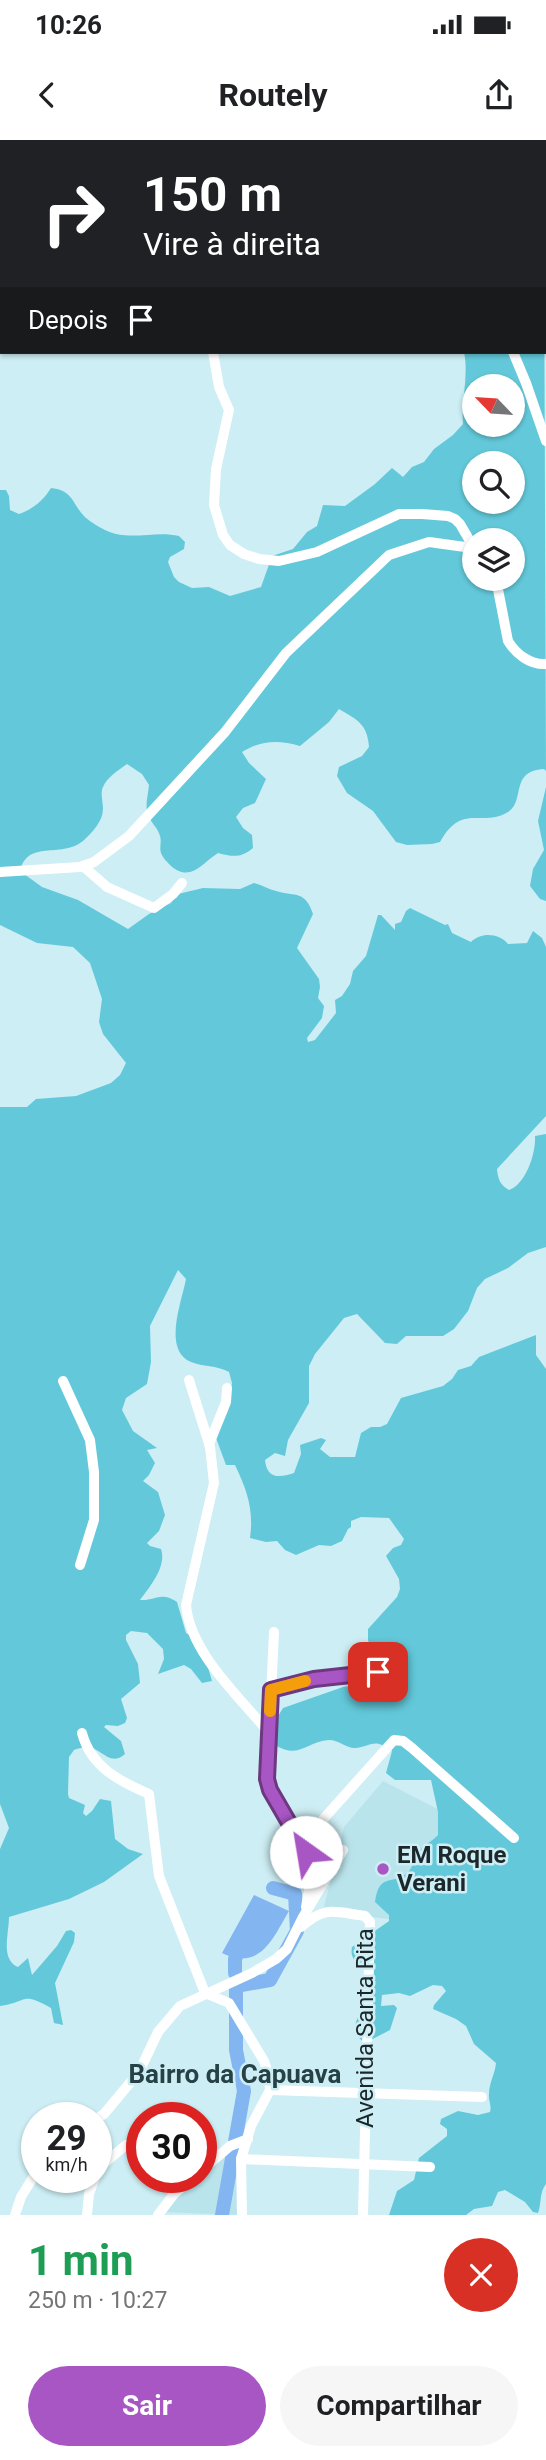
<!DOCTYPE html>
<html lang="pt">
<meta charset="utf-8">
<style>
body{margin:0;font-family:Roboto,sans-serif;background:#f6f6f6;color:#202124;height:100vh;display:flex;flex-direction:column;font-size:26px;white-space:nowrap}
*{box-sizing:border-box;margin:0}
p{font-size:23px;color:#757577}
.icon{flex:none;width:38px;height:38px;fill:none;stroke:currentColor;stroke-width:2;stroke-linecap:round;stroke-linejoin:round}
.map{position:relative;height:2075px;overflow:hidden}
.drawer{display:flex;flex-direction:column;background:#fff;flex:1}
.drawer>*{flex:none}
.guide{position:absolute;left:0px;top:0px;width:546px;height:214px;box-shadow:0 2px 5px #0004;background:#202124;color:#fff;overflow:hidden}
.needle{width:46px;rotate:295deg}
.buttons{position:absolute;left:462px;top:234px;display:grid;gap:14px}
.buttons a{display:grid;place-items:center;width:63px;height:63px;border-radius:50%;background:#fff;box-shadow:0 2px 5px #0004;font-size:35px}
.speed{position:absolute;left:21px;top:1962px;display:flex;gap:14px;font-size:35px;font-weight:700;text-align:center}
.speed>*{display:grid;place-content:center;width:91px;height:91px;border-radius:50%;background:#fff;box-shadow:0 2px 5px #0004;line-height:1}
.speed small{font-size:18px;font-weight:400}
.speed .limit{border:10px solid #d22;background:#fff;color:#111}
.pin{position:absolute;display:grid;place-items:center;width:60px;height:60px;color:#fff;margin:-30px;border-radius:14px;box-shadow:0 4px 10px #0006}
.me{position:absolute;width:77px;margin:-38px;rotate:328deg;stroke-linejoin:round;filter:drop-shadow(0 0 5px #0008)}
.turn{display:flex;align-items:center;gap:24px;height:147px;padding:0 28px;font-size:32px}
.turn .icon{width:91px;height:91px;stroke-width:2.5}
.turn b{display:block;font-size:49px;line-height:60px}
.then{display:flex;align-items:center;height:66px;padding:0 28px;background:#0003;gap:14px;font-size:26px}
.round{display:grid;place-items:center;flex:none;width:74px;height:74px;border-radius:37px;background:#f6f6f6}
.head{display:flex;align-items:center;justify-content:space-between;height:119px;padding:0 28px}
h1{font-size:42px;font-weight:700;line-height:52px;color:#1e9e55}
.action{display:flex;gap:14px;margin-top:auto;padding:14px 28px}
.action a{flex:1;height:80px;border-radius:42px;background:#a956c5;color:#fff;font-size:28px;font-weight:700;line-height:80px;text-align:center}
.action a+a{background:#f6f6f6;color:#202124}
.status{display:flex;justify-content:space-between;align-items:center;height:49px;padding:0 35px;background:#fff;direction:ltr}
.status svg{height:19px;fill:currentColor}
header{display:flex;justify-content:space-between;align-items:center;height:91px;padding:0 28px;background:#fff;font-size:32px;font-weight:700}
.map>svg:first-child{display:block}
</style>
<div class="status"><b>10:26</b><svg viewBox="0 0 49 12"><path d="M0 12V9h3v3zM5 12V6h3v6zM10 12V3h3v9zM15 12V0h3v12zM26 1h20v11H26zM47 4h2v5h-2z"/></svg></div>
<header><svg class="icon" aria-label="back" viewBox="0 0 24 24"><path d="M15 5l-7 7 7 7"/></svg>Routely<svg class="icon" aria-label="share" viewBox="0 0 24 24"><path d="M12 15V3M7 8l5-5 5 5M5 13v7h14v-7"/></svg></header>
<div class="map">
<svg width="546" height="2075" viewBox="0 0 546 2075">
<rect width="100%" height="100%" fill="#cdeef4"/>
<g fill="#bae4ec">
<path d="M383 1641 453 1677 412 1782 323 1771 344 1687Z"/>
<path d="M230 2007 241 2018 242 2075 159 2072 196 2037H201V2033Z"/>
</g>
<g fill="#63c9da" fill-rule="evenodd">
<path d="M544 99 546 631 544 629C509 631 526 661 508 672 482 688 462 662 440 702L432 704 407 705 396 702 373 671 347 653 337 636 339 627 362 616 369 607C367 583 357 580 339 569L329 582 300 606C279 600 261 600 242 612L249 623 266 639 255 663 243 668 236 677 243 688 252 695 253 708C241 718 233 717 218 713 202 723 191 743 171 726 168 723 162 717 161 713 159 707 162 702 160 696 158 688 152 684 149 677 144 667 148 656 149 645L142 634 127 624C119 630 107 637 103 647 100 653 103 662 103 669 103 681 92 693 83 701 60 719 28 699 20 731L42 747 78 760 128 789 149 774 171 763 178 754 203 748 240 749 254 743C262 745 268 749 276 751 296 757 305 750 313 774L297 808 319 839 320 847 318 858 324 866 322 878 307 898 308 902 315 900 336 873 335 860 342 856 350 844 353 831 366 816 378 775H381L395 790V784L401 782 406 771 410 768 445 785 448 784 452 793 471 802C481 792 499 793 508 804L527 803 533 791 542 798 546 807V976L497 1029C498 1039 500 1045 509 1050 526 1044 536 1013 535 996L546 994V1107L528 1113 508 1128 485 1139 477 1148 468 1171 454 1189 443 1196H406L397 1204 385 1203 357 1174 344 1178 315 1214 309 1226V1263L288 1300 285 1316 275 1313 265 1320C267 1339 279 1338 294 1333L301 1314 300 1305 321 1298 326 1300 320 1309 330 1317H355L361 1293 371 1287H380L387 1284 401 1258 443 1246 452 1239 458 1230 471 1226 479 1217 536 1195V1215L546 1229V2044C539 2053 542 2062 538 2073L533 2072 525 2062 505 2050 498 2052 492 2066 474 2069 466 2075H389L397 2051 414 2040 419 2018 447 1996V1989L440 1984 441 1979 458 1971 478 1975 490 1972C492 1965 488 1961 489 1954 489 1943 495 1934 496 1923L474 1904 466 1886 456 1879 433 1869 434 1865 446 1851 442 1846 433 1845 410 1856 399 1853 382 1855 381 1866 394 1865 397 1868 390 1890 365 1903C346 1890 358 1875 370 1863L371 1832C361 1826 349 1821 352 1807L389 1781V1775L375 1762C379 1733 391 1745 406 1734 414 1728 414 1717 420 1710 425 1704 433 1701 438 1695V1672L431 1640H395L386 1633 392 1611C375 1598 373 1605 356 1608 347 1609 339 1600 329 1600 304 1602 298 1622 271 1602L270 1589 283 1568 343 1547 383 1541 389 1529 385 1517 368 1501V1489L397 1457 400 1449 399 1439 386 1416 393 1408 401 1405 404 1399 389 1378 361 1377 351 1381V1387L348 1389 342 1401 331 1406 319 1405 296 1415 285 1410 277 1401 266 1402 250 1398C254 1370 247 1350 235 1325H226L216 1298 220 1282 227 1273 232 1243 229 1232C216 1225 203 1227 191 1222 162 1210 182 1161 186 1139L178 1130 150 1186 151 1222 147 1244 126 1258 122 1270 133 1291 157 1308 147 1310 155 1323 149 1335 143 1341 158 1352 165 1375 159 1391 147 1403 150 1406 161 1409C167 1426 150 1447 140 1460 156 1461 160 1451 177 1462L186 1493 198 1500 202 1507 212 1541 202 1543 191 1529 184 1525 158 1534 164 1519 163 1509 147 1493 131 1491 126 1495V1500L138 1524 140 1543 121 1559 127 1578 125 1583 118 1586 106 1585 104 1587 121 1601 125 1614C109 1628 102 1607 86 1607 83 1607 77 1609 74 1610L69 1617 68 1654 69 1658 85 1665 83 1673 86 1676 92 1671 100 1659 111 1661 115 1699 128 1709 143 1714 104 1742 69 1759 9 1777C9 1794 0 1819 18 1827L28 1818 32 1835 57 1806 66 1791 71 1790 75 1793 74 1802 55 1843 63 1885 54 1883 51 1868C20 1851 29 1862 0 1866V1709L9 1688 0 1664V967H27L36 959 76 956 111 943 120 935 126 923 103 894 99 882 102 859 90 823 73 807 37 803 0 785V350H6L9 356 10 370 19 374C33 369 43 361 51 348 74 350 72 365 86 378 91 382 99 387 105 390 129 402 155 390 179 396L185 402 184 409 170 417 168 422 174 437 179 442 192 448 209 447 230 456 261 447 272 416 293 409 307 392 317 386 323 365 345 366 375 344 392 328 403 337 412 327 424 322 434 309 453 295 463 284C461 260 469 236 464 212H544ZM474 247H513V285H474ZM474 324H513V362H474ZM474 401H513V439H474Z"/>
<path d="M546 647V761L540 759 530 746 533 729 544 710 538 681Z"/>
</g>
<path fill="#83b6f1" d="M254 1755 289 1771C272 1800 260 1831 222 1813Z"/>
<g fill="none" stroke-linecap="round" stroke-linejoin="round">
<g stroke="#83b6f1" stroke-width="14">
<path d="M235 1833V1819L239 1810"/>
<path d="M222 2075 244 1951 236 1910V1846L270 1840 297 1791 295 1754 273 1748"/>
</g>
<g stroke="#fff" stroke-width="10">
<path d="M117 0 119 2"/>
<path d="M415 0 416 2"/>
<path d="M213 212 219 247 229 270 216 329 214 365 223 395 230 405 244 414 259 419 279 421 317 412 399 374H422L448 376 455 379 460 384 474 408"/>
<path d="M513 212 526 243 546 301"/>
<path d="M496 439 508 501C516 514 530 525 546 524"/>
<path d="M83 726 107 747 154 768 173 754 182 743"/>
<path d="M0 732 80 727 94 722 129 696 225 592 286 513 389 415 429 402 465 407 474 410"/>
<path d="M189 1240 210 1307 214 1343 186 1465C190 1513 240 1557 269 1593"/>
<path d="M63 1241 90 1300 94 1332V1380L80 1425"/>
<path d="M209 1304 226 1262 227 1248"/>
<path d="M274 1492 267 1639 270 1650 310 1720 312 1733 306 1767"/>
<path d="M271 1550 314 1539 378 1532"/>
<path d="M82 1593C91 1627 119 1641 149 1654L159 1736 205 1853 229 1863 264 1921 269 1936 270 1950 251 1986 241 2019 242 2075"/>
<path d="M301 1704 394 1600 403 1601 412 1608 514 1698"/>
<path d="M301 1787C326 1765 334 1772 365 1776L370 1782 363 2075"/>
<path d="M270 1950 482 1957"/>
<path d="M96 1979 104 1974 139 1932 158 1892 180 1866 252 1833 276 1819 287 1809 303 1777 343 1710"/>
<path d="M241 2019 430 2027"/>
<path d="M201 2031 230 2006 248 1999"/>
<path d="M96 2034 102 2025 126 2005"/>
<path d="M15 2075 21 2057 37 2031"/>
<path d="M87 2075 89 2054 95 2037"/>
<path d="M158 2075 174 2054 194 2037"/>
</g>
</g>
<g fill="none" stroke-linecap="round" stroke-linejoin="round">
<defs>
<path id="route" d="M306 1712 270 1650 267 1639 271 1550 314 1539 378 1532"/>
</defs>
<use href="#route" stroke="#6e3880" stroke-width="18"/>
<use href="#route" stroke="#a956c5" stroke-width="12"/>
<path stroke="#f59e0b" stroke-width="12" d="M270 1571 271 1550 305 1541"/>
</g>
<circle fill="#a956c5" stroke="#cdeef4" stroke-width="2.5" cx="383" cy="1729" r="7"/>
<g text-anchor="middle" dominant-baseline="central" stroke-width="5" stroke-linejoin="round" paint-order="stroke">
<g font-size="24" font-weight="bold" fill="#1b272a" stroke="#cdeef4" text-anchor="start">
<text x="397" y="1715">EM Roque<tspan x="397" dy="28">Verani</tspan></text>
</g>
<g font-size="24" fill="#1b272a" stroke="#cdeef4">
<text transform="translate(365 1888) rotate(-90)">Avenida Santa Rita</text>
</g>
<g font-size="26" font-weight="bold" fill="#264247" stroke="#cdeef4">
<text x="235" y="1934">Bairro da Capuava</text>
</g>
</g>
</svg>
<div class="buttons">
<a><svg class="needle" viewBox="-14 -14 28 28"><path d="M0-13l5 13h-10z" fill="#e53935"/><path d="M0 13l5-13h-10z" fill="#757577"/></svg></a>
<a><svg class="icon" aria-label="search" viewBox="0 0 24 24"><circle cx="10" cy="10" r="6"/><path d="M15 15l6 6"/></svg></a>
<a><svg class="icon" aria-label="layers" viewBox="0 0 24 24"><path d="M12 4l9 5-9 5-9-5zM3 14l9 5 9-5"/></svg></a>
</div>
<div class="speed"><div>29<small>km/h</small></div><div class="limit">30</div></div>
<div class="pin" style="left:378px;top:1532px;background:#d93025"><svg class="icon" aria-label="arrive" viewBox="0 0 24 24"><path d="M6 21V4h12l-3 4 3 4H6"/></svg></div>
<svg class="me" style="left:306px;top:1712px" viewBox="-20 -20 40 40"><circle r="19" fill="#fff"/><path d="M0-13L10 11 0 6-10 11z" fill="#a956c5"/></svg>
<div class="guide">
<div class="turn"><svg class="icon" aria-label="right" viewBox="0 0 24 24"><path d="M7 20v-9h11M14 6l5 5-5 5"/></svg><div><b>150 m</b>Vire à direita</div></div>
<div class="then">Depois<svg class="icon" aria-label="arrive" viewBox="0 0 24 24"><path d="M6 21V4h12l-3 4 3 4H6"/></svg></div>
</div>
</div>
<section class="drawer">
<div class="head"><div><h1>1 min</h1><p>250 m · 10:27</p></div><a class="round" style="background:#d93025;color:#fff"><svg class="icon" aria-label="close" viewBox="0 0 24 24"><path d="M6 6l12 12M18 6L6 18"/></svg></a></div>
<div class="action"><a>Sair</a><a>Compartilhar</a></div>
</section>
